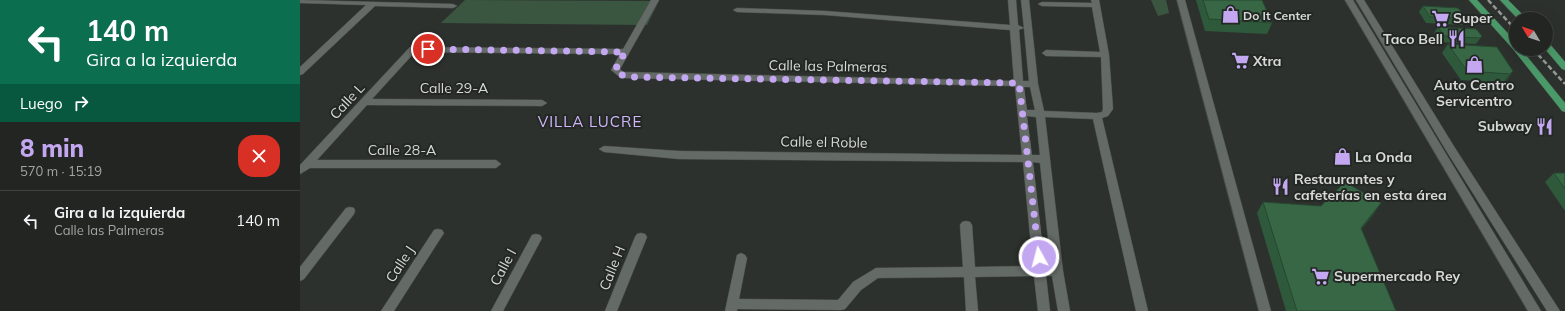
<!DOCTYPE html>
<html lang="es">
<meta charset="utf-8">
<style>
body{margin:0;font-family:Mulish,sans-serif;background:#2a2d2a;color:#f1f3f6;height:100vh;display:flex;flex-direction:column;font-size:15px;white-space:nowrap}
*{box-sizing:border-box;margin:0}
p{font-size:13px;color:#a2a5a5}
.icon{flex:none;width:22px;height:22px;fill:none;stroke:currentColor;stroke-width:2;stroke-linecap:round;stroke-linejoin:round}
.map{position:relative;flex:1;overflow:hidden}
.sheet{display:flex;flex-direction:column;background:#222522;width:300px}
.sheet>*{flex:none}
.hud{background:#0b6e4f;color:#fff;overflow:hidden}
.needle{width:26px;rotate:309deg}
.tools{position:absolute;left:1209px;top:12px;display:grid;gap:8px}
.tools a{display:grid;place-items:center;width:44px;height:44px;border-radius:50%;background:#222522;box-shadow:0 4px 16px #0002,0 0 0 1px #3f4240;font-size:20px}
.pin{position:absolute;display:grid;place-items:center;width:34px;height:34px;color:#fff;margin:-17px;border:2px solid #fff;border-radius:50%;box-shadow:0 1px 4px #0007}
.me{position:absolute;width:44px;margin:-22px;rotate:353deg;stroke-linejoin:round;filter:drop-shadow(0 0 3px #0008)}
.turn{display:flex;align-items:center;gap:14px;height:84px;padding:0 20px;font-size:18px}
.turn .icon{width:52px;height:52px;stroke-width:2.5}
.turn b{display:block;font-size:28px;line-height:34px}
.then{display:flex;align-items:center;height:38px;padding:0 20px;background:#0003;gap:8px;font-size:15px}
.round{display:grid;place-items:center;flex:none;width:42px;height:42px;border-radius:16px;background:#2a2d2a}
.overview{display:flex;align-items:center;justify-content:space-between;height:68px;padding:0 20px}
h1{font-size:24px;font-weight:800;line-height:30px;color:#c4a7f1}
ul{padding:0;list-style:none}
li{display:flex;align-items:center;gap:12px;height:60px;padding:0 20px;border-top:1px solid #3f4240}
li div{flex:1}
li b{display:block;font-size:15px}
li em{font-style:normal}
main{display:flex;flex:1;min-height:0}
.map>svg:first-child{display:block}
</style>
<main>
<section class="sheet">
<div class="hud">
<div class="turn"><svg class="icon" aria-label="left" viewBox="0 0 24 24"><path d="M17 20v-9H6M10 6l-5 5 5 5"/></svg><div><b>140 m</b>Gira a la izquierda</div></div>
<div class="then">Luego<svg class="icon" aria-label="right" viewBox="0 0 24 24"><path d="M7 20v-9h11M14 6l5 5-5 5"/></svg></div>
</div>
<div class="overview"><div><h1>8 min</h1><p>570 m · 15:19</p></div><a class="round" style="background:#d93025;color:#fff"><svg class="icon" aria-label="close" viewBox="0 0 24 24"><path d="M6 6l12 12M18 6L6 18"/></svg></a></div>
<ul>
<li><svg class="icon" aria-label="left" viewBox="0 0 24 24"><path d="M17 20v-9H6M10 6l-5 5 5 5"/></svg><div><b>Gira a la izquierda</b><p>Calle las Palmeras</p></div><em>140 m</em></li>
</ul>
</section>
<div class="map">
<svg width="1265" height="311" viewBox="0 0 1265 311">
<rect width="100%" height="100%" fill="#2d312e"/>
<g fill="#3a5641">
<path d="M165 0 359 1 347 25 141 23Z"/>
<path d="M851 0H866L869 13 858 16Z"/>
</g>
<g fill="none" stroke-linecap="round" stroke-linejoin="round">
<defs>
<g id="minor">
<path d="M0 0 153 4 157 6 153 8 75 6 3 74 0 75V67L66 5 0 3Z"/>
<path d="M351 0H359L320 69 323 72 714 81 710 30 525 15 437 12 433 10 437 8 525 11 710 25 708 0H716L718 25 724 28 721 0H729L738 84 744 111 797 113 802 112 803 109 801 57 746 56 742 53 746 50 800 52 792 7 742 6 738 4 742 2 792 3 791 0H799L809 55 813 109 808 116 802 118 848 311H836L793 119 745 117 763 271 770 311H758L752 276H746L750 311H738L734 276 675 277 678 311H666L664 277 578 278 561 290 545 309 541 310 437 309V311H425L437 255 441 253 445 255 447 258 439 299 538 300 553 282 576 268 663 267 660 225 662 222 666 221 670 222 672 225 675 267 733 266 723 162 379 159 304 152 299 149 304 146 379 151 722 155 715 86 321 78 311 70 320 54 115 52 72 99 242 100 247 103 242 106 67 105 17 160H196L201 164 196 168H10L0 174V165L110 47 323 49ZM724 28 729 81H723L719 30ZM724 87H730L735 110H727ZM727 116 736 117 740 155H732ZM733 162 740 163 751 266H745Z"/>
<path d="M877 0H885L971 311H959Z"/>
<path d="M50 207 54 208 55 211 54 214 4 279 0 281V267L46 208Z"/>
<path d="M138 229 142 230 144 233 142 236 94 311H81L134 230Z"/>
<path d="M341 233 345 234 347 237 317 311H305L335 237 337 234Z"/>
<path d="M236 234 240 235 242 238 203 311H191L232 235Z"/>
</g>
<g id="tertiary">
<path d="M0 0H5L0 2Z"/>
<path d="M1045 0H1053L1241 311H1228Z"/>
<path d="M1056 0H1064L1155 148 1260 311H1247L1147 152Z"/>
</g>
<g id="primary">
<path d="M1169 0H1177L1216 42V49H1221L1265 103V112L1262 111 1213 49Z"/>
<path d="M1200 0H1208L1227 19H1218Z"/>
<path d="M1246 42 1249 43 1265 62V70L1262 69 1245 49Z"/>
</g>
</defs>
<use href="#minor" stroke="#4b4f4c" stroke-width="1"/>
<use href="#tertiary" stroke="#4b4f4c" stroke-width="1"/>
<use href="#primary" stroke="#4b4f4c" stroke-width="1"/>
<use href="#minor" fill="#646a66" fill-rule="evenodd"/>
<use href="#tertiary" fill="#646a66" fill-rule="evenodd"/>
<use href="#primary" fill="#4a9968" fill-rule="evenodd"/>
<g stroke="#959896" stroke-width="2.5" stroke-dasharray="5 2.5" stroke-linecap="butt">
<path d="M1188 0 1216 30"/>
<path d="M1233 49 1265 84"/>
</g>
</g>
<g fill="#2f593b">
<path d="M896 0H962L972 23 967 34 905 31Z"/>
<path d="M1123 6 1166 18 1162 25 1126 23 1119 12Z"/>
<path d="M1138 27 1182 36 1176 44 1140 42 1134 33Z"/>
<path d="M1148 44 1213 71 1207 80 1203 83 1161 80 1142 53Z"/>
<path d="M1254 173H1265V211L1245 182Z"/>
<path d="M963 202 1021 206 1081 203 1073 215 1061 230 1096 311H986L957 213Z"/>
</g>
<g fill="#264830">
<path d="M1213 71 1207 80 1203 83 1210 74Z"/>
<path d="M1081 203 1073 215 1053 240 1061 228Z"/>
</g>
<g fill="#376745" stroke="#264830">
<path d="M903 0H962L972 23 909 19Z"/>
<path d="M1123 6 1158 8 1166 18 1130 17Z"/>
<path d="M1138 27 1176 29 1182 36 1180 38 1144 36Z"/>
<path d="M1148 44 1197 47 1213 71 1210 74 1167 71Z"/>
<path d="M1254 173H1265V189Z"/>
<path d="M1045 182 1081 203 1061 228 1096 311H997L963 202 1021 206Z"/>
</g>
<g fill="none" stroke-linecap="round" stroke-linejoin="round">
<path stroke="#c4a7f1" stroke-width="7" stroke-dasharray="0 12.6" d="M128 49 325 52 315 70 317 73 328 77 719 83 739 257"/>
</g>
<defs>
<symbol id="shop-bare" viewBox="-9 -9 18 18"><path d="M-5-2.5h2.3a2.7 3.5 0 0 1 5.4 0H5L5.5 6h-11ZM-1.5-2.5h3a1.5 2.3 0 0 0-3 0Z" fill="#c4a7f1" stroke="#232824" stroke-width="2.5" paint-order="stroke"/></symbol>
<symbol id="supermarket-bare" viewBox="-9 -9 18 18"><path d="M-6-5.5h2.5l.6 2H6L4.5 2H-2.5L-4.4-4H-6ZM-1.5 3.2a1.3 1.3 0 1 0 .1 0ZM3 3.2a1.3 1.3 0 1 0 .1 0Z" fill="#c4a7f1" stroke="#232824" stroke-width="2.5" paint-order="stroke"/></symbol>
<symbol id="restaurant-bare" viewBox="-9 -9 18 18"><path d="M-5-6h1v4h1v-4h1v4h1v-4h1v5L-1.5 .5V6h-2V.5L-5-1ZM5-6V6H3V1.5H1.5Q1.5-4 5-6Z" fill="#c4a7f1" stroke="#232824" stroke-width="2.5" paint-order="stroke"/></symbol>
</defs>
<g fill-rule="evenodd">
<use href="#shop-bare" x="918" y="2" width="25" height="25"/>
<use href="#supermarket-bare" x="1128" y="6" width="25" height="25"/>
<use href="#restaurant-bare" x="1144" y="26" width="25" height="25"/>
<use href="#supermarket-bare" x="928" y="48" width="25" height="25"/>
<use href="#shop-bare" x="1162" y="52" width="25" height="25"/>
<use href="#restaurant-bare" x="1232" y="114" width="25" height="25"/>
<use href="#shop-bare" x="1030" y="144" width="25" height="25"/>
<use href="#restaurant-bare" x="968" y="174" width="25" height="25"/>
<use href="#supermarket-bare" x="1008" y="264" width="25" height="25"/>
</g>
<g text-anchor="middle" dominant-baseline="central" stroke-width="4" stroke-linejoin="round" paint-order="stroke">
<g font-size="12" font-weight="bold" fill="#d6d9d7" stroke="#232824" text-anchor="start">
<text x="943" y="15">Do It Center</text>
</g>
<g font-size="14" font-weight="bold" fill="#d6d9d7" stroke="#232824" text-anchor="start">
<text x="1153" y="18">Super</text>
<text x="1143" y="39" text-anchor="end">Taco Bell</text>
<text x="953" y="61">Xtra</text>
<text x="1174" y="85" text-anchor="middle">Auto Centro<tspan x="1174" dy="16">Servicentro</tspan></text>
<text x="1232" y="126" text-anchor="end">Subway</text>
<text x="1055" y="157">La Onda</text>
<text x="994" y="179">Restaurantes y<tspan x="994" dy="16">cafeterías en esta área</tspan></text>
<text x="1034" y="276">Supermercado Rey</text>
</g>
<g font-size="14" fill="#d6d9d7" stroke="#232824">
<text transform="translate(528 66) rotate(1)">Calle las Palmeras</text>
<text x="154" y="88">Calle 29-A</text>
<text transform="translate(47 101) rotate(-47)">Calle L</text>
<text transform="translate(524 142) rotate(1)">Calle el Roble</text>
<text x="102" y="150">Calle 28-A</text>
<text transform="translate(100 264) rotate(-57)">Calle J</text>
<text transform="translate(203 267) rotate(-62)">Calle I</text>
<text transform="translate(312 268) rotate(-68)">Calle H</text>
</g>
<g font-size="15" letter-spacing="1" fill="#d1b6fc" stroke="#232824">
<text x="290" y="121">VILLA LUCRE</text>
</g>
</g>
</svg>
<div class="tools">
<a><svg class="needle" viewBox="-14 -14 28 28"><path d="M0-13l5 13h-10z" fill="#e53935"/><path d="M0 13l5-13h-10z" fill="#a2a5a5"/></svg></a>
</div>
<div class="pin" style="left:128px;top:49px;background:#d93025"><svg class="icon" aria-label="arrive" viewBox="0 0 24 24"><path d="M6 21V4h12l-3 4 3 4H6"/></svg></div>
<svg class="me" style="left:739px;top:257px" viewBox="-20 -20 40 40"><circle r="17" fill="#c4a7f1" stroke="#fff" stroke-width="3"/><path d="M0-11L8 9 0 5-8 9z" fill="#fff"/></svg>
</div>
</main>
